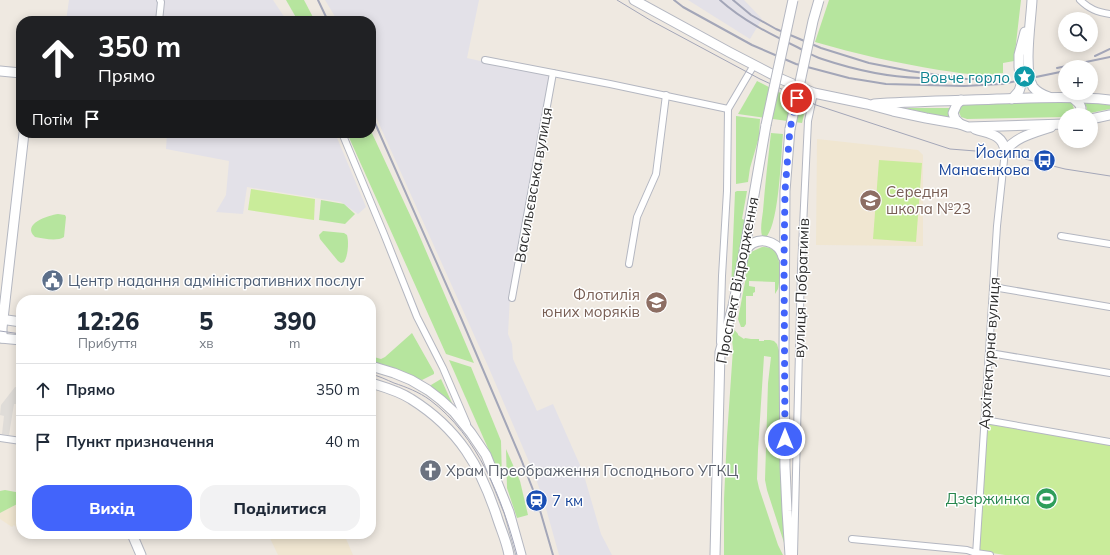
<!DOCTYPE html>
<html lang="uk">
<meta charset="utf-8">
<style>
body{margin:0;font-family:Mulish,sans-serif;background:#f2f2f3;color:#1f2937;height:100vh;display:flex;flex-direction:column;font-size:15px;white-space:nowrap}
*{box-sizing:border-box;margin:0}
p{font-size:13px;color:#747a83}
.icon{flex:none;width:22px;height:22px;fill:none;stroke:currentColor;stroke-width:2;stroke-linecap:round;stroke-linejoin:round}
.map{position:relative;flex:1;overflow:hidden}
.details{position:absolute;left:16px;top:295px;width:360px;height:244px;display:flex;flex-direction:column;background:#fff;border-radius:16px;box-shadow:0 2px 10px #0003}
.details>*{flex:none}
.banner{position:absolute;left:16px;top:16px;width:360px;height:122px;border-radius:16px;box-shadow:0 2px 10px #0003;background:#202124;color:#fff;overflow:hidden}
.tools{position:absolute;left:1058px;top:12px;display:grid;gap:8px}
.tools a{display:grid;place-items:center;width:40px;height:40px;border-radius:50%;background:#fff;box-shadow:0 2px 10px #0003;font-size:20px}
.pin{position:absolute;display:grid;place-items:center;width:34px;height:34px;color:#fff;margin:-17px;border:2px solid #fff;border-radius:50%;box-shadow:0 1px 4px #0007}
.me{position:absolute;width:44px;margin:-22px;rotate:0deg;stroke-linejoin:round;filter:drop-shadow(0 0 3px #0008)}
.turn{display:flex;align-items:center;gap:14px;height:84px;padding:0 16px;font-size:18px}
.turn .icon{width:52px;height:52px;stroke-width:2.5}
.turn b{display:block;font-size:28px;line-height:34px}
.then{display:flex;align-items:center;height:38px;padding:0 16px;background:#0003;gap:8px;font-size:15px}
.eta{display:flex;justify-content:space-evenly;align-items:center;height:68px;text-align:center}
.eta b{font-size:24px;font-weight:800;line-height:28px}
.primary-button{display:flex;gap:8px;margin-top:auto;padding:8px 16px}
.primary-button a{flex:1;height:46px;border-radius:16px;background:#4264fb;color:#fff;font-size:16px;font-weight:800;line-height:46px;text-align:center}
.primary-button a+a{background:#f2f2f3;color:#1f2937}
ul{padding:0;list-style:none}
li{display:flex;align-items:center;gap:12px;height:52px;padding:0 16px;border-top:1px solid #e0e1e3}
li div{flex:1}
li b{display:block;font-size:15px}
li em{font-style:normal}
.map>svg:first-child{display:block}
</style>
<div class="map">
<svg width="1110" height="555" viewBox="0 0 1110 555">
<rect width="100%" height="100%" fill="#efe9e1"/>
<g fill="#e3e1e8">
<path d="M69 0H273L287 21H66Z"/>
<path d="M325 0H479L467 58 485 62 551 75 510 296 508 334 512 344 513 359 537 411 553 404 583 472 601 534 612 555H559L545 505 535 476 488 366 371 106V21H336L334 15Z"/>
<path d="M688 0H744L762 19 750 39Z"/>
<path d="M167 133H335L366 207 358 214 341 202 247 187 243 214 216 212 226 195 229 161 166 149Z"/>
</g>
<g fill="#f0e6d1">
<path d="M817 139 918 150 923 155V246L816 245Z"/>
<path d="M21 502V532L14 525 12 527 0 519V513Z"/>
<path d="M268 534H344L353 555H278Z"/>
</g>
<g fill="#b6e59e">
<path d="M286 0H304L315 21H298Z"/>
<path d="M829 0H1021L1014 61 1003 63V73C981 77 960 73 939 70 897 63 856 54 815 42Z"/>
<path d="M757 81 806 106 802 123 738 114Z"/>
<path d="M1066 101 1072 103 1074 109 1072 114 1065 115V117L967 119 961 117 959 112 961 106 963 104Z"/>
<path d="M1084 102 1110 105V109L1085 114 1087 108Z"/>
<path d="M904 108H951L950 118Z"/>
<path d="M736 116 760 119 759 137 750 168 748 182 736 184Z"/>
<path d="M371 131 417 230 474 363 446 354 347 133H371Z"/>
<path d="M771 133 783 134C781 156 779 221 767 236L764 237 762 236C760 229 762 219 763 211 765 185 768 159 771 133Z"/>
<path d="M737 191H747L742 219 745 220 733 289 731 290 735 192Z"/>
<path d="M321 200 344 204 355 214 345 224 319 220Z"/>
<path d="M58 214 65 215 66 217 64 237C56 242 43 238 35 237 21 224 49 215 58 214Z"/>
<path d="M323 231 344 233 347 235C349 242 348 256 344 262L341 263 338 261 320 239 319 235Z"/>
<path d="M762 247C768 247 773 248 777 253 780 258 780 282 778 289 777 291 776 292 775 294V282L749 281V286L755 287V292L753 293V296H746V324L744 327H741L738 319 746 277 745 263 751 252Z"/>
<path d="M733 328 738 334V335L744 339 745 338 751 339H759V341H764V340H770L774 341 777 344 779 351V402L782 413 781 486 783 511 788 555 767 490 765 480 768 383 771 357 764 356 758 450 757 479 759 488 778 545 783 555H724V499L727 436 733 349 732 340Z"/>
<path d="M412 333 434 372V374L422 380 374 363V357L381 359 385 357Z"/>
<path d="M449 360 471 367 501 441 502 480Z"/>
<path d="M441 379 452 403V405L432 389 431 385Z"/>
<path d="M506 449 520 481 528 515 517 518 507 488Z"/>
<path d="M5 490 21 493V502L0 513V491Z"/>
</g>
<g fill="#c9ec9a">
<path d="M879 160 922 163 916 242 873 239Z"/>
<path d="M251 189 315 199 314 220 248 210Z"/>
<path d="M987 424 1110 445V555H1005L979 551Z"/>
</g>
<path fill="#dfdcd8" d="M15 387 21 388V404H14L9 435 2 434 4 416 0 415 1 405Z"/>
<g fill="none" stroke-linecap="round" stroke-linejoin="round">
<defs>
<g id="street">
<path d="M1080 0C1089 9 1097 12 1110 14"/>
<path d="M159 21 161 2 160 0"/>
<path d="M485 60 610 84 728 109"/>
<path d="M342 133 384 234 417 317 443 368 467 424"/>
<path d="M1061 236 1110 244"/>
<path d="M629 264 637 217 656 174 666 95"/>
<path d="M993 287 1110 307"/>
<path d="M512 298 553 73"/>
<path d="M720 342 722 276 727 191 728 109 754 65"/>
<path d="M990 353 1110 373"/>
<path d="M985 420 1110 442"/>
<path d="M0 438 21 441"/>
<path d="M852 539 967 550 976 553 990 555"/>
<path d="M794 555 801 269 808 121 814 93"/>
<path d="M976 555 997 226 1005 151"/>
</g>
<g id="secondary">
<path d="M634 0 729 52 781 79 814 93 867 104 893 111 926 118 960 124 968 127 1065 124"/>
<path d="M1032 0C1031 21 1023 70 1033 87 1037 92 1043 95 1049 97"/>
<path d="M0 71 21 73"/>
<path d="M1073 98C1079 103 1084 107 1079 115"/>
<path d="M1012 99 1019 91 1021 85 1019 67V55L1025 32"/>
<path d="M874 104C915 101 956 101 997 99 1034 98 1072 96 1110 100"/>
<path d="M1091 119 1110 115"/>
<path d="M960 124 955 119 953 113 957 104 961 100"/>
<path d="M790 129 785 191 784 353 785 467 787 511 790 555"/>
<path d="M975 129C989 134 1003 134 1005 151"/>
<path d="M1005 151C1017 136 1034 133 1051 127"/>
<path d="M744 252C747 249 749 245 753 243 765 237 780 244 783 257"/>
<path d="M0 319 21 322"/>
<path d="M0 338 21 340"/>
<path d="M2 338V328L24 133"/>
<path d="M371 366 394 373 411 380 428 390 441 400 454 412 471 433 486 455 509 512 521 555"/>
<path d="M371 383C384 387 399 391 411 399 459 429 481 467 498 520 502 532 507 543 509 555"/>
<path d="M132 534 141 555"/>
<path d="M715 555 720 352 733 306 744 253 766 125"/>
</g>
</defs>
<use href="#street" stroke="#b4b7c1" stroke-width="8"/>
<use href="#secondary" stroke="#b4b7c1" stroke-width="11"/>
<use href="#street" stroke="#fff" stroke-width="6"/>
<use href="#secondary" stroke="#fff" stroke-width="9"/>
<g stroke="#a3a6b8" stroke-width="1">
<path d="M617 0 650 20 760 79 816 105 950 149 1001 153 1065 169 1110 176"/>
<path d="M0 331 21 334"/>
<path d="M371 374C379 376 387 380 394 383 406 387 419 392 430 400 478 436 502 498 517 555"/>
</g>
<g stroke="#a3a6b8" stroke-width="2">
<path d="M318 0 328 21"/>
<path d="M674 0 683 7 752 45 796 64 849 78 886 84 964 86 1002 84 1065 71"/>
<path d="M720 0C742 20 770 34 797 47 805 51 813 56 822 59 852 69 888 77 920 78"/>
<path d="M733 0 751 15 776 29 821 48 869 63 910 71 966 79H996"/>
<path d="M1095 56 1110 49"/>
<path d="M1057 68 1110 57"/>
<path d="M371 114 461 318 521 459 537 500 553 555"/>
</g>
<defs>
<g id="secondary-bridge">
<path d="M766 125 793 0"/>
<path d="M790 129 813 21 819 0"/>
</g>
</defs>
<use href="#secondary-bridge" stroke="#b4b7c1" stroke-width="11" stroke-linecap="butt"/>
<use href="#secondary-bridge" stroke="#fff" stroke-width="9"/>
</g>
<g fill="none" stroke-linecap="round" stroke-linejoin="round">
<path stroke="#4264fb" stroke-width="7" stroke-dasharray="0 12.6" d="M785 439 784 261 785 191 790 129 797 98"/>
</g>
<defs>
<symbol id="sight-disc" viewBox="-11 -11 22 22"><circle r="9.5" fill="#0f9aa8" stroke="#fff"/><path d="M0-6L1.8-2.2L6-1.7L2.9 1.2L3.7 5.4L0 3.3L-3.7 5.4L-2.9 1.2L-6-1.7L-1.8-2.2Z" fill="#fff"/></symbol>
<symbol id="bus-disc" viewBox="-11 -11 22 22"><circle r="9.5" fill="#1a4fb4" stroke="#fff"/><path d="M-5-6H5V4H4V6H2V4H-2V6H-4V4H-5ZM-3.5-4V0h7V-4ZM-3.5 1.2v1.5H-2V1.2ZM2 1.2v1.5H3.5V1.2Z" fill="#fff"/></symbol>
<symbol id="school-disc" viewBox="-11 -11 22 22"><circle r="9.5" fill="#8d6e63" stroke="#fff"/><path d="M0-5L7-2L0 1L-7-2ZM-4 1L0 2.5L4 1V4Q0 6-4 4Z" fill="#fff"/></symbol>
<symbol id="civic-disc" viewBox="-11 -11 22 22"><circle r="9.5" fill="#5c6f8a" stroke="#fff"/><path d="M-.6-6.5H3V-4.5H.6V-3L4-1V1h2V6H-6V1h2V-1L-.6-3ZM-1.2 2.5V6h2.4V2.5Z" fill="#fff"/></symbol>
<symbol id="church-disc" viewBox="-11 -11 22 22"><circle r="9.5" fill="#6b7280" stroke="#fff"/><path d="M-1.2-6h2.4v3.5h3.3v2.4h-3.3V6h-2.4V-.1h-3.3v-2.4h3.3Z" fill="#fff"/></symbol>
<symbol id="stadium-disc" viewBox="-11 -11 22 22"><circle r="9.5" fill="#2e9e5b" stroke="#fff"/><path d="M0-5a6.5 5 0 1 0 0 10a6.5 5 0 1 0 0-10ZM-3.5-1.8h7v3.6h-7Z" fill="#fff"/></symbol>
<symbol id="station-disc" viewBox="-11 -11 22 22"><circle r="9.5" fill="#1a4fb4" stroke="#fff"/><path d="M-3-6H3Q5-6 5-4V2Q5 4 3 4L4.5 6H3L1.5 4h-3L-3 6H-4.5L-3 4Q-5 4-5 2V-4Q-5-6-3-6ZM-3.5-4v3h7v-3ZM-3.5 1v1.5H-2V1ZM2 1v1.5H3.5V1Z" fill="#fff"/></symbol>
</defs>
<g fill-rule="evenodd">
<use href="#sight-disc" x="1012" y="64" width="25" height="25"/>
<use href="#bus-disc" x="1032" y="148" width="25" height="25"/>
<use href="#school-disc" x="858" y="188" width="25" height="25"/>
<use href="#civic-disc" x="40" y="268" width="25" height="25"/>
<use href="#school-disc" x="644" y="290" width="25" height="25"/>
<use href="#church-disc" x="418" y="458" width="25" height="25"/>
<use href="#stadium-disc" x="1034" y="486" width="25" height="25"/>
<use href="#station-disc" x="524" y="488" width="25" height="25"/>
</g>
<g text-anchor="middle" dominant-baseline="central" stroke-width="3" stroke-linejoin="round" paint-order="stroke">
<g font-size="15" fill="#0d838f" stroke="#fff" text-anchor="end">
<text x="1010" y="77">Вовче горло</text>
</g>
<g font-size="15" fill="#164399" stroke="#fff" text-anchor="end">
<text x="1030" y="152">Йосипа<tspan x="1030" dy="17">Манаєнкова</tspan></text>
<text x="552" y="500" text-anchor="start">7 км</text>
</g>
<g font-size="15" fill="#2e2e2e" stroke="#fff">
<text transform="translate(533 185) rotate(-80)">Васильєвська вулиця</text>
<text transform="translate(737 280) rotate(-79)">Проспект Відродження</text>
<text transform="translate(801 288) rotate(-88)">вулиця Побратимів</text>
<text transform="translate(989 353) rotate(-86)">Архітектурна вулиця</text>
</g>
<g font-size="15" fill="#785e54" stroke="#fff" text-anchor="start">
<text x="886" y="191">Середня<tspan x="886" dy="17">школа №23</tspan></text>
<text x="640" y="294" text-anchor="end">Флотилія<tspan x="640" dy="17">юних моряків</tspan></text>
</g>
<g font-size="15" fill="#4e5e75" stroke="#fff" text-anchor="start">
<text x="68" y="280">Центр надання адміністративних послуг</text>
</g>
<g font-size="15" fill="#5b616d" stroke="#fff" text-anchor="start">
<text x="446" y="470">Храм Преображення Господнього УГКЦ</text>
</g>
<g font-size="15" fill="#27864d" stroke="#fff" text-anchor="end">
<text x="1030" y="498">Дзержинка</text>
</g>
</g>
</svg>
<div class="tools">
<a><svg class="icon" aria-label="search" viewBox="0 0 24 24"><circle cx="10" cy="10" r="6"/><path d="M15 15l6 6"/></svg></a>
<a>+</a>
<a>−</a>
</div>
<div class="pin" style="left:797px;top:98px;background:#d93025"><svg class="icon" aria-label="arrive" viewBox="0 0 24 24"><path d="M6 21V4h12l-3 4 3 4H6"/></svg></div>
<svg class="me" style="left:785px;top:439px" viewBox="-20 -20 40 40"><circle r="17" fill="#4264fb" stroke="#fff" stroke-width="3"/><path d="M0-11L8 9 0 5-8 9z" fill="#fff"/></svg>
<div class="banner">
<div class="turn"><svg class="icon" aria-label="ahead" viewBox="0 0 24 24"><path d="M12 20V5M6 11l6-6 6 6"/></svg><div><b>350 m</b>Прямо</div></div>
<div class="then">Потім<svg class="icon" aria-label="arrive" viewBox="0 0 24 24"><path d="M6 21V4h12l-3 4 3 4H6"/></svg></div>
</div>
<section class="details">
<div class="eta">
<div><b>12:26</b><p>Прибуття</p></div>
<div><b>5</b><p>хв</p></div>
<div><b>390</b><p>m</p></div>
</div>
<ul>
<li><svg class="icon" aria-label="ahead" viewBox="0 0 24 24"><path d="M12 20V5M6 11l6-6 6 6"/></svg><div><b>Прямо</b></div><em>350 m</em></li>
<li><svg class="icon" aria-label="arrive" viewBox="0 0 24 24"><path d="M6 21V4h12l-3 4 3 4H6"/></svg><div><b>Пункт призначення</b></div><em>40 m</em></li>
</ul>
<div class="primary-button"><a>Вихід</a><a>Поділитися</a></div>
</section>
</div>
